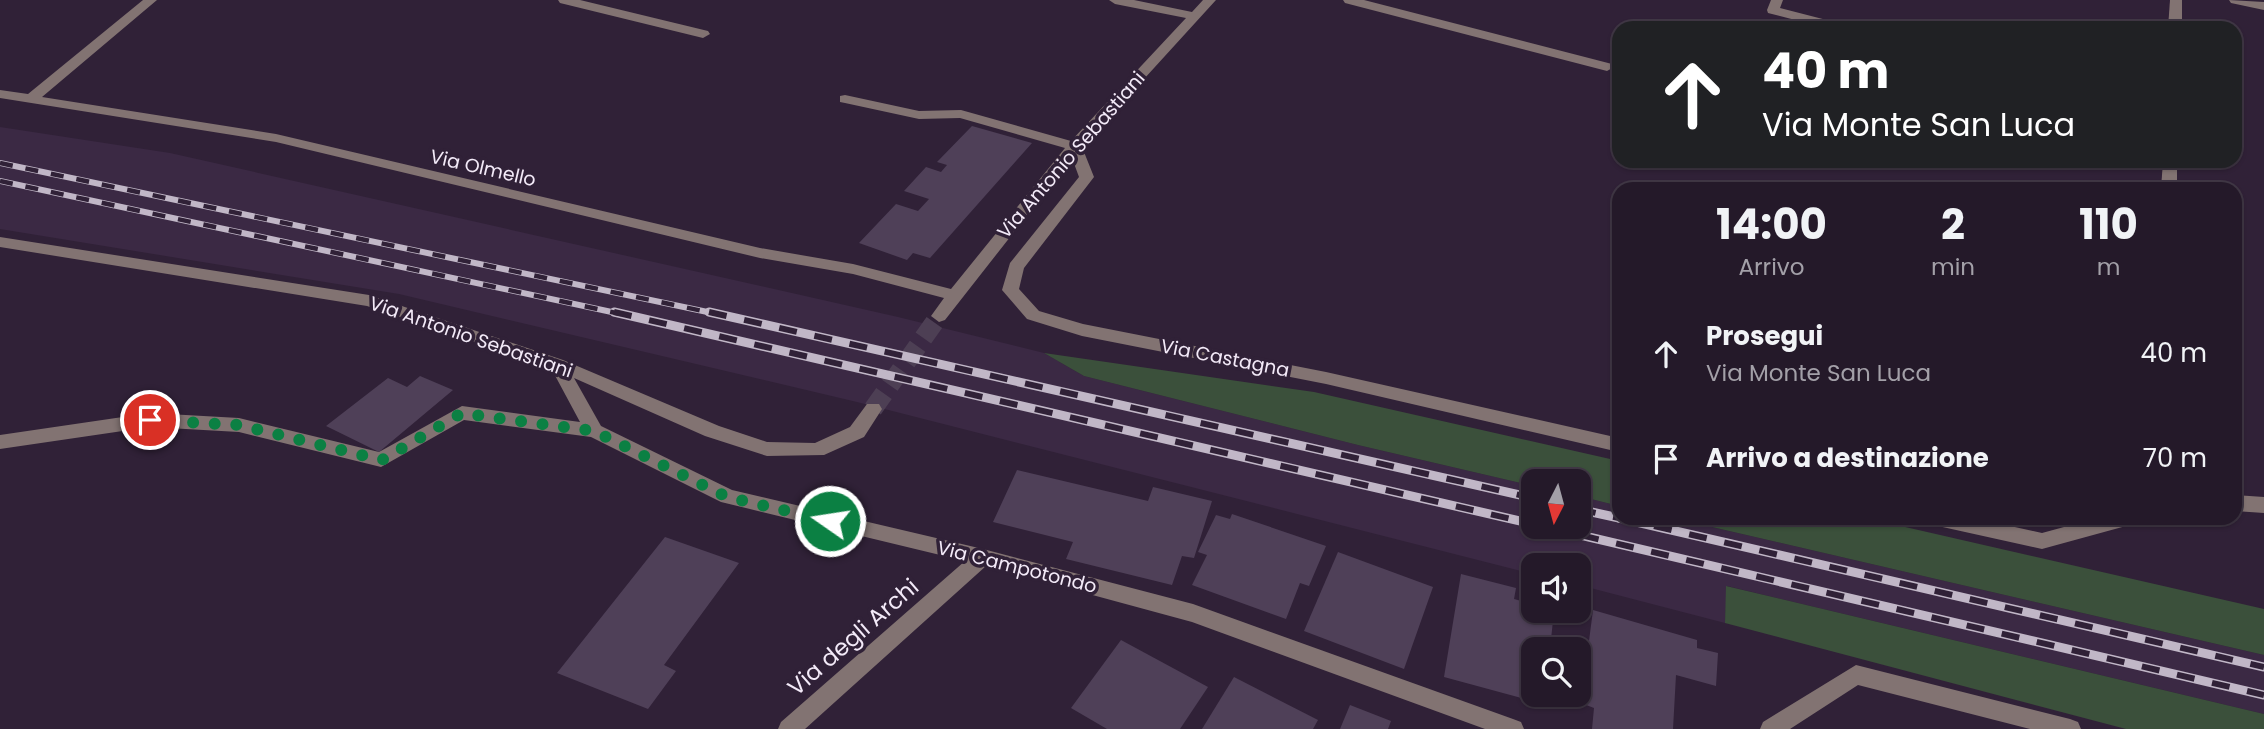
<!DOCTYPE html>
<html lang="it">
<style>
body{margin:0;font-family:Poppins,sans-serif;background:#302635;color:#f1f3f6;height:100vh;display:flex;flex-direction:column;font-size:26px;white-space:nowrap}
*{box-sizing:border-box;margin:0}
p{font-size:23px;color:#a3a0a8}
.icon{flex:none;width:38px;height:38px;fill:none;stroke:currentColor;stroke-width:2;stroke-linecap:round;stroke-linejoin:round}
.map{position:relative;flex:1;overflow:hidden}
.drawer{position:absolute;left:1612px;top:182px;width:630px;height:343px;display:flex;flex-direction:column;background:#241929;border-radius:21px;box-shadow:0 2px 5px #0004,0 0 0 2px #413846}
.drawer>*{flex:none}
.hud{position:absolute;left:1612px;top:21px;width:630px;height:147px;border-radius:21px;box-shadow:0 2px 5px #0004,0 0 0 2px #413846;background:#202124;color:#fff;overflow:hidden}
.needle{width:46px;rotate:186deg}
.tools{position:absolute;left:1521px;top:469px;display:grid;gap:14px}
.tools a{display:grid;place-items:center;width:70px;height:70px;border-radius:14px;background:#241929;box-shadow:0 2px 5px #0004,0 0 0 2px #413846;font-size:35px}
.pin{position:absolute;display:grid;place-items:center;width:60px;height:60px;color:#fff;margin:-30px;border:4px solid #fff;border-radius:50%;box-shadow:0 2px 7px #0007}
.me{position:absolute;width:77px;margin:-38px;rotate:283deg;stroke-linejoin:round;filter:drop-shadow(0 0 5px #0008)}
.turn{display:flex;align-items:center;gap:24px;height:147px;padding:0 35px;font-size:32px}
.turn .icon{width:91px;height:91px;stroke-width:2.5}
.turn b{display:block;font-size:49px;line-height:60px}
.eta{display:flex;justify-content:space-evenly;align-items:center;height:119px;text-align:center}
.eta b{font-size:42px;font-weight:700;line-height:49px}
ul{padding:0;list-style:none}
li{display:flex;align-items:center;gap:21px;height:105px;padding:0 35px}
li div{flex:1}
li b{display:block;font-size:26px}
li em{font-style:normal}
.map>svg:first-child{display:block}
</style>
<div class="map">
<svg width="2264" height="729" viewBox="0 0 2264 729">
<rect width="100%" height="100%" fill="#302137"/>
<path fill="#3b2944" d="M0 127 170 153 898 317 1044 353 1084 376 1358 445 1533 486V527H1578L1579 496 1619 506V518H1673L2264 655V714L1727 586 1725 623 1579 585 1578 565H1533V574L857 402 399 294 0 229Z"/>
<g fill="#3b503b">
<path d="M1044 353 1314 392 1619 461V506L1579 496 1578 481H1533V486L1358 445 1084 376Z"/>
<path d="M1673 518H1866L2264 609V655Z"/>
<path d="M1726 586 2264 714V729H2126L1725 623Z"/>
</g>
<g fill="#4f4058">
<path d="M972 126 1032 143 930 258 913 253 907 260 859 243 896 204 918 211 929 199 904 191 926 167 941 172 947 165 937 162Z"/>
<path d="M420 376 453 390 379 452 326 426 388 378 407 387Z"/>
<path d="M1017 470 1148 501 1153 487 1212 501 1194 558 1182 556 1172 585 1066 559 1073 542 993 522Z"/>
<path d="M1232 514 1326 546 1309 586 1300 583 1286 619 1192 585 1207 555 1198 552 1216 515 1230 519Z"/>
<path d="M665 537 739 563 664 665 676 671 648 709 557 673Z"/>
<path d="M1338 552 1433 587 1404 669 1304 631Z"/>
<path d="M1461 574 1516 588 1514 599 1533 604V611H1554L1550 649H1533V695H1545L1544 704 1444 677Z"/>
<path d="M1593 610 1697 640V648L1718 653 1716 686 1676 675 1673 729H1592L1594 708 1581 703Z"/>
<path d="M1121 640 1208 687 1180 729H1107L1071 708Z"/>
<path d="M1234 677 1318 720 1313 729H1202Z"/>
<path d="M1350 705 1391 721 1388 729H1340Z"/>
</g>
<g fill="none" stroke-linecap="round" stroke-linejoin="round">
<path stroke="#4d3f54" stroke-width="19" stroke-dasharray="19 10" stroke-linecap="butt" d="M873 409 939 316"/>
<g fill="#827372" fill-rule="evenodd">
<path d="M143 0H157L42 97 276 134 760 248 853 264 951 289 1065 148 960 118 919 119 845 103 840 102V96L845 95 919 111 961 110 1071 141 1186 18 1115 4 1109 0H1134L1192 12 1203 0H1216L1082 147 1094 177 1024 268 1019 289 1039 311 1083 324 1326 372 1619 438V452L1326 384 1082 336 1027 319 1002 290 1010 263 1079 177 1072 158 945 320 939 322 931 316 944 298 853 274 760 258 276 142 0 98V90L28 94Z"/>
<path d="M558 0H580L708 31 710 34 703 38 560 3Z"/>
<path d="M1343 0H1364L1612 64 1614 67 1607 71 1345 3Z"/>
<path d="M1771 0H1783L1780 8 1846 25 1848 28H1826L1768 13 1767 10Z"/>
<path d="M2170 0H2182V28H2168Z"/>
<path d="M2229 0 2264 2V10L2231 3Z"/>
<path d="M2163 161H2177V189H2161Z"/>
<path d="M0 237 369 295 563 360 719 426 767 442 815 443 850 427 867 404H879L882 409 864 437 824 455 767 456 705 436 574 378 601 426 732 490 983 549 1193 604 1513 719 1521 722 1524 729H1485L1192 622 986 566 805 729H778L781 722 965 561 721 502 591 437 464 420 381 467 239 432 150 427 0 449V435L150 413 239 418 379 452 462 406 580 422 551 368 367 306 0 247Z"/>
<path d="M2235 495 2264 497V513L2235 511Z"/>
<path d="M1928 518H1974L2042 533 2097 518H2136L2133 524 2126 526 2042 549 1938 526 1931 524Z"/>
<path d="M1856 665 2070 719 2078 722 2081 729H2030L1858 685 1790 729H1760L1763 722Z"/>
</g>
<defs>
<g id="rail-far1">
<path d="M0 163 717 314"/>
<path d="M0 181 621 314"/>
</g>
<g id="rail">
<path d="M614 312 1533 524"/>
<path d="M709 312 1533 498"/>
<path d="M1578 509 1619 518"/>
<path d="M1619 518 2264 667"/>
<path d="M1546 527 2264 695"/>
</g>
</defs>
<use href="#rail-far1" stroke="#c1b7c7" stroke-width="6"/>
<use href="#rail" stroke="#c1b7c7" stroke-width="9"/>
<use href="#rail-far1" stroke="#302137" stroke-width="4.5" stroke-dasharray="13" stroke-linecap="butt"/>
<use href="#rail" stroke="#302137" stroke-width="6" stroke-dasharray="18" stroke-linecap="butt"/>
</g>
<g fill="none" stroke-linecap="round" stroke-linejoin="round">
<path stroke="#0b8043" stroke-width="12" stroke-dasharray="0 21.6" d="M150 420 239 425 382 460 462 413 489 417 594 431 727 497 830 521"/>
</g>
<g text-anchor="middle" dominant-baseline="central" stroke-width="7" stroke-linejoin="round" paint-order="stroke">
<g font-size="19" fill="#f3eaf8" stroke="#302137">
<text transform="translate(1071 155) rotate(-49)">Via Antonio Sebastiani</text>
<text transform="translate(483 168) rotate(13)">Via Olmello</text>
<text transform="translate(471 337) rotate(19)">Via Antonio Sebastiani</text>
<text transform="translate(1225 358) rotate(11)">Via Castagna</text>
<text transform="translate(1017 567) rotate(14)">Via Campotondo</text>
</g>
<g font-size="23" fill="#f3eaf8" stroke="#302137">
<text transform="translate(853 637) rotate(-41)">Via degli Archi</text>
</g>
</g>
</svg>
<div class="tools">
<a><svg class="needle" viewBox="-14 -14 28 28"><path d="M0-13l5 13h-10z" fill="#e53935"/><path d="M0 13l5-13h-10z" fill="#a3a0a8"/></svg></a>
<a><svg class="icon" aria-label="sound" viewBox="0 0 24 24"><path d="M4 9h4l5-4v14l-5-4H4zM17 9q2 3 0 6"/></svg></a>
<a><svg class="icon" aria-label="search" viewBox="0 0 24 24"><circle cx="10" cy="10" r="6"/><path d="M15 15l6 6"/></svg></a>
</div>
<div class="pin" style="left:150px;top:420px;background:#d93025"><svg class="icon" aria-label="arrive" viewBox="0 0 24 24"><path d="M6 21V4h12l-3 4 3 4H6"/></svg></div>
<svg class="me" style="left:830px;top:521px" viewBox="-20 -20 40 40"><circle r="17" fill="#0b8043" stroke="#fff" stroke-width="3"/><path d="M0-11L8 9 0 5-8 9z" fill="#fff"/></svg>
<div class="hud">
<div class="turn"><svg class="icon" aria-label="ahead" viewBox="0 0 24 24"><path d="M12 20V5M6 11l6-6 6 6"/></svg><div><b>40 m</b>Via Monte San Luca</div></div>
</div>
<section class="drawer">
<div class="eta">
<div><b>14:00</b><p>Arrivo</p></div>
<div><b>2</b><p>min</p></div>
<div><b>110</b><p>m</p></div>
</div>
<ul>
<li><svg class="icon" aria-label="ahead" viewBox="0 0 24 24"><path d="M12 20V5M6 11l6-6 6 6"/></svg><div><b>Prosegui</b><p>Via Monte San Luca</p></div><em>40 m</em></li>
<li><svg class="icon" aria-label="arrive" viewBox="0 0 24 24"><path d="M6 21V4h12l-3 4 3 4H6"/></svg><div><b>Arrivo a destinazione</b></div><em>70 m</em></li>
</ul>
</section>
</div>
